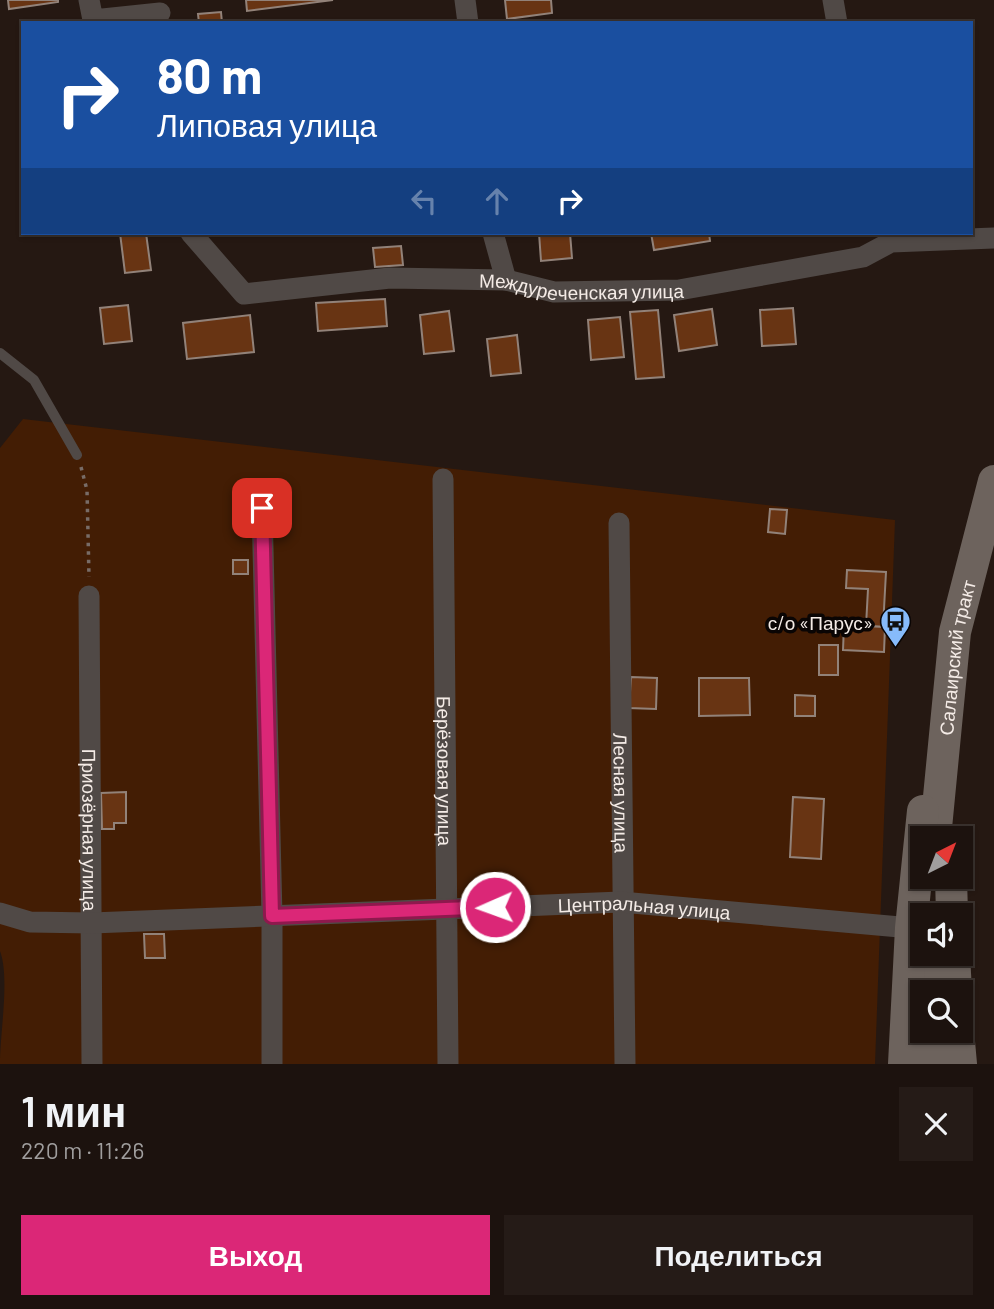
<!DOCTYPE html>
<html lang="ru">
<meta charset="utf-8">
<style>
body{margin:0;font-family:Barlow,sans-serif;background:#251b17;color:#f1f3f6;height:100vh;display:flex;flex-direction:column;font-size:26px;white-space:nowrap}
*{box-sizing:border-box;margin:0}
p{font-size:23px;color:#a09e9e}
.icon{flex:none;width:38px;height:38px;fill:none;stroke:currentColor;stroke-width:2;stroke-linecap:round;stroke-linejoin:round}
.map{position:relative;height:1064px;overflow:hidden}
.drawer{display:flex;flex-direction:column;background:#1c120e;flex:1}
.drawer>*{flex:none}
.guide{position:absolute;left:21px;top:21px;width:952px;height:214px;border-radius:0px;box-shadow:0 2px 5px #0004,0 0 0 2px #3a322e;background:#1a4fa0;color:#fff;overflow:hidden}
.needle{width:46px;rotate:42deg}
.controls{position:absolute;left:910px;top:826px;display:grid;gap:14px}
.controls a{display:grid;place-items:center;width:63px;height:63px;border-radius:0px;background:#1c120e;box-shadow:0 2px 5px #0004,0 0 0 2px #3a322e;font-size:35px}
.pin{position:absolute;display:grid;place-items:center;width:60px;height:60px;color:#fff;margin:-30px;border-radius:14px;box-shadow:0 4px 10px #0006}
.me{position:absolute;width:77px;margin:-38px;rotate:268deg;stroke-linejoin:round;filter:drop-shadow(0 0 5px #0008)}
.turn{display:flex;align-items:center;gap:24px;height:147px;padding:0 21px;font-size:32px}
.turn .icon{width:91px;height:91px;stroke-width:2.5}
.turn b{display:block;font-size:49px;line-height:60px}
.lanes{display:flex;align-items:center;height:66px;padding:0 21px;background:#0003;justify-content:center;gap:35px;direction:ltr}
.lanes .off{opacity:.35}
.round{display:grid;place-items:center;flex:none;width:74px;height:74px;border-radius:0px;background:#251b17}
.summary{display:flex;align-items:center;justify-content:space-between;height:119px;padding:0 21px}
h1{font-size:42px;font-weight:600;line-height:52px}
.cta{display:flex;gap:14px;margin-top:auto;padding:14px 21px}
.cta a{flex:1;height:80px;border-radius:0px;background:#db2777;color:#fff;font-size:28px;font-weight:600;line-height:80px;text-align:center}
.cta a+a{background:#251b17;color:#f1f3f6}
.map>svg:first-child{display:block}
</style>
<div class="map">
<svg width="994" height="1064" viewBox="0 0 994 1064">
<rect width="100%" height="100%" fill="#251812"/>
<path fill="#431d04" d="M23 419 895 520 875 1064H0C0 1031 10 978 0 951V448Z"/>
<g fill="#683413" stroke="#928279" stroke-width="2">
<path d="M8 0H58V2L9 9Z"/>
<path d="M246 0H333L247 11Z"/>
<path d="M505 0H551L552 13 507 19Z"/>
<path d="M221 12 222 23H199L198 14Z"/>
<path d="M120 233H146L151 270 125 273Z"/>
<path d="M539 233H570L572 258 541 261Z"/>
<path d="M651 233H709L710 241 654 250Z"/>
<path d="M401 246 403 265 375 267 373 248Z"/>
<path d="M385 299 387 326 318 331 316 303Z"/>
<path d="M128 305 132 341 104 344 100 308Z"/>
<path d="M793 308 796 344 762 346 760 310Z"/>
<path d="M712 309 717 345 679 351 674 315Z"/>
<path d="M658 310 664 377 636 379 630 312Z"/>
<path d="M449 311 454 351 424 354 420 315Z"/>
<path d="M250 315 254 352 187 359 183 323Z"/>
<path d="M620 317 624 357 591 360 588 320Z"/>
<path d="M517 335 521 373 491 376 487 339Z"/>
<path d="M770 509 787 510 785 534 768 532Z"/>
<rect x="233" y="560" width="15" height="14"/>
<path d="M847 570 886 572 883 627 866 626 868 589 846 588Z"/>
<path d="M844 625 885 627 884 652 843 650Z"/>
<rect x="819" y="645" width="19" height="30"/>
<path d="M631 677 657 678 656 709 629 708Z"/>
<path d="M699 678H749L750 715 699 716Z"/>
<path d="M795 695 815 696V716H795Z"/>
<path d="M126 792V823H114V829H102L101 793Z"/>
<path d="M793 797 824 799 821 859 790 857Z"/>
<path d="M144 934H164L165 958H145Z"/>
</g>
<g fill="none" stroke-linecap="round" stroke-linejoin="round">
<path stroke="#786c67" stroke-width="3.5" stroke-dasharray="3.5 5" stroke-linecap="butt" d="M81 467 87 490 89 577"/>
<path stroke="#504946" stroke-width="10" d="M0 353 34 380 77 455"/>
<g stroke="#504946" stroke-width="21">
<path d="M89 0 93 20 160 13"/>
<path d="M465 0 468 23"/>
<path d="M833 0 837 23"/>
<path id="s1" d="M191 233 244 294 390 278 506 280 554 292 679 290 863 257 891 242 994 238"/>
<path d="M493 233 506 280"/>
<path id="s2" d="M443 479 448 1064"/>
<path d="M262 508 272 916V1064"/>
<path id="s3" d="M619 523 625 1064"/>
<path id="s4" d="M89 596 92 1064"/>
<path id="s5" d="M0 913 30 922 92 923 621 902 911 928"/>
</g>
<g stroke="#6d635d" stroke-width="32">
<path id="s6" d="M935 838 955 632 994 481"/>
<path d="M951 877 952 915"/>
<path d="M954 954 956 992"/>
<path d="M933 992V954"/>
<path d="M958 1031 961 1064"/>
<path d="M904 1064 911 928 923 811"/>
<path d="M933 1064V1031"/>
</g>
</g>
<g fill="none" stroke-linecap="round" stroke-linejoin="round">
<defs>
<path id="route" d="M262 508 272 916 495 907"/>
</defs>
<use href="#route" stroke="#8e194d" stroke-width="18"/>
<use href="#route" stroke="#db2777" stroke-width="12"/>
</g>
<defs>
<symbol id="bus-pin" viewBox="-11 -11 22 30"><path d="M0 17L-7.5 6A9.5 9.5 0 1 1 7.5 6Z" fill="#87bbfb" stroke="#0a0504"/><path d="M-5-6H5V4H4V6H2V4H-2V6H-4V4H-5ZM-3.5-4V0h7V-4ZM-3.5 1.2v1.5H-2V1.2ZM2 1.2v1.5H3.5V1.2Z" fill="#111"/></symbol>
</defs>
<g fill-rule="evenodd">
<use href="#bus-pin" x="878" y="604" width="35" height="47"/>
</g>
<g text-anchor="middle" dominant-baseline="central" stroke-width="7" stroke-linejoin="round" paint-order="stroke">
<g font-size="19" fill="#f4ebe6" stroke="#0a0504">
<text stroke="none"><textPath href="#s1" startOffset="420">Междуреченская улица</textPath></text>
<text stroke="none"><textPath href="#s6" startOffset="182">Салаирский тракт</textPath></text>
<text stroke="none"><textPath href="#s2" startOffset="292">Берёзовая улица</textPath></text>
<text stroke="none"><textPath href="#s3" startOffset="270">Лесная улица</textPath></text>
<text stroke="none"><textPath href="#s4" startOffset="234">Приозёрная улица</textPath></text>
<text stroke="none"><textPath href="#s5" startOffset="646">Центральная улица</textPath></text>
</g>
<g font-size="19" fill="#f4ebe6" stroke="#0a0504" text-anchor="end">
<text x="873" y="622">с/о «Парус»</text>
</g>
</g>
</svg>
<div class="controls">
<a><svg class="needle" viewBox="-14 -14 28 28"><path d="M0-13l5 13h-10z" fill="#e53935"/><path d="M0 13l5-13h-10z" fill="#a09e9e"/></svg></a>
<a><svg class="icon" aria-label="sound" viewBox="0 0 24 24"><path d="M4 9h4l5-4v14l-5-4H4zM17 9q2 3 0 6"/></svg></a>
<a><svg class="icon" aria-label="search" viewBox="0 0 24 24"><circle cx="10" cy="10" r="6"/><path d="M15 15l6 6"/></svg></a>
</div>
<div class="pin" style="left:262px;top:508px;background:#d93025"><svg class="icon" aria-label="arrive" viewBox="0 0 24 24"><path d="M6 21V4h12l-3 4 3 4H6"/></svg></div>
<svg class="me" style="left:495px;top:907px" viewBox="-20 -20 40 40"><circle r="17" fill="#db2777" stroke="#fff" stroke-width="3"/><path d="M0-11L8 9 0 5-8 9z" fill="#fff"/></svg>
<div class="guide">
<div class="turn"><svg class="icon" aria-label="right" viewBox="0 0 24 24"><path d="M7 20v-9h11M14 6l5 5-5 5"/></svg><div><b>80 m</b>Липовая улица</div></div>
<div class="lanes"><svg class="icon off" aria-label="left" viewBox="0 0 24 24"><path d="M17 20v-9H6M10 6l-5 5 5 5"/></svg><svg class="icon off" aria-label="ahead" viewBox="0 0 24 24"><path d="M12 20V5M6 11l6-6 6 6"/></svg><svg class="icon" aria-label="right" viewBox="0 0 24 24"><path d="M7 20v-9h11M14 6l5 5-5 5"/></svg></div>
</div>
</div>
<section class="drawer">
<div class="summary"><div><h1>1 мин</h1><p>220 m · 11:26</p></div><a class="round"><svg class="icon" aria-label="close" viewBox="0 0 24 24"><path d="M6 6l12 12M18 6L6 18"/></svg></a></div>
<div class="cta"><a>Выход</a><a>Поделиться</a></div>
</section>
